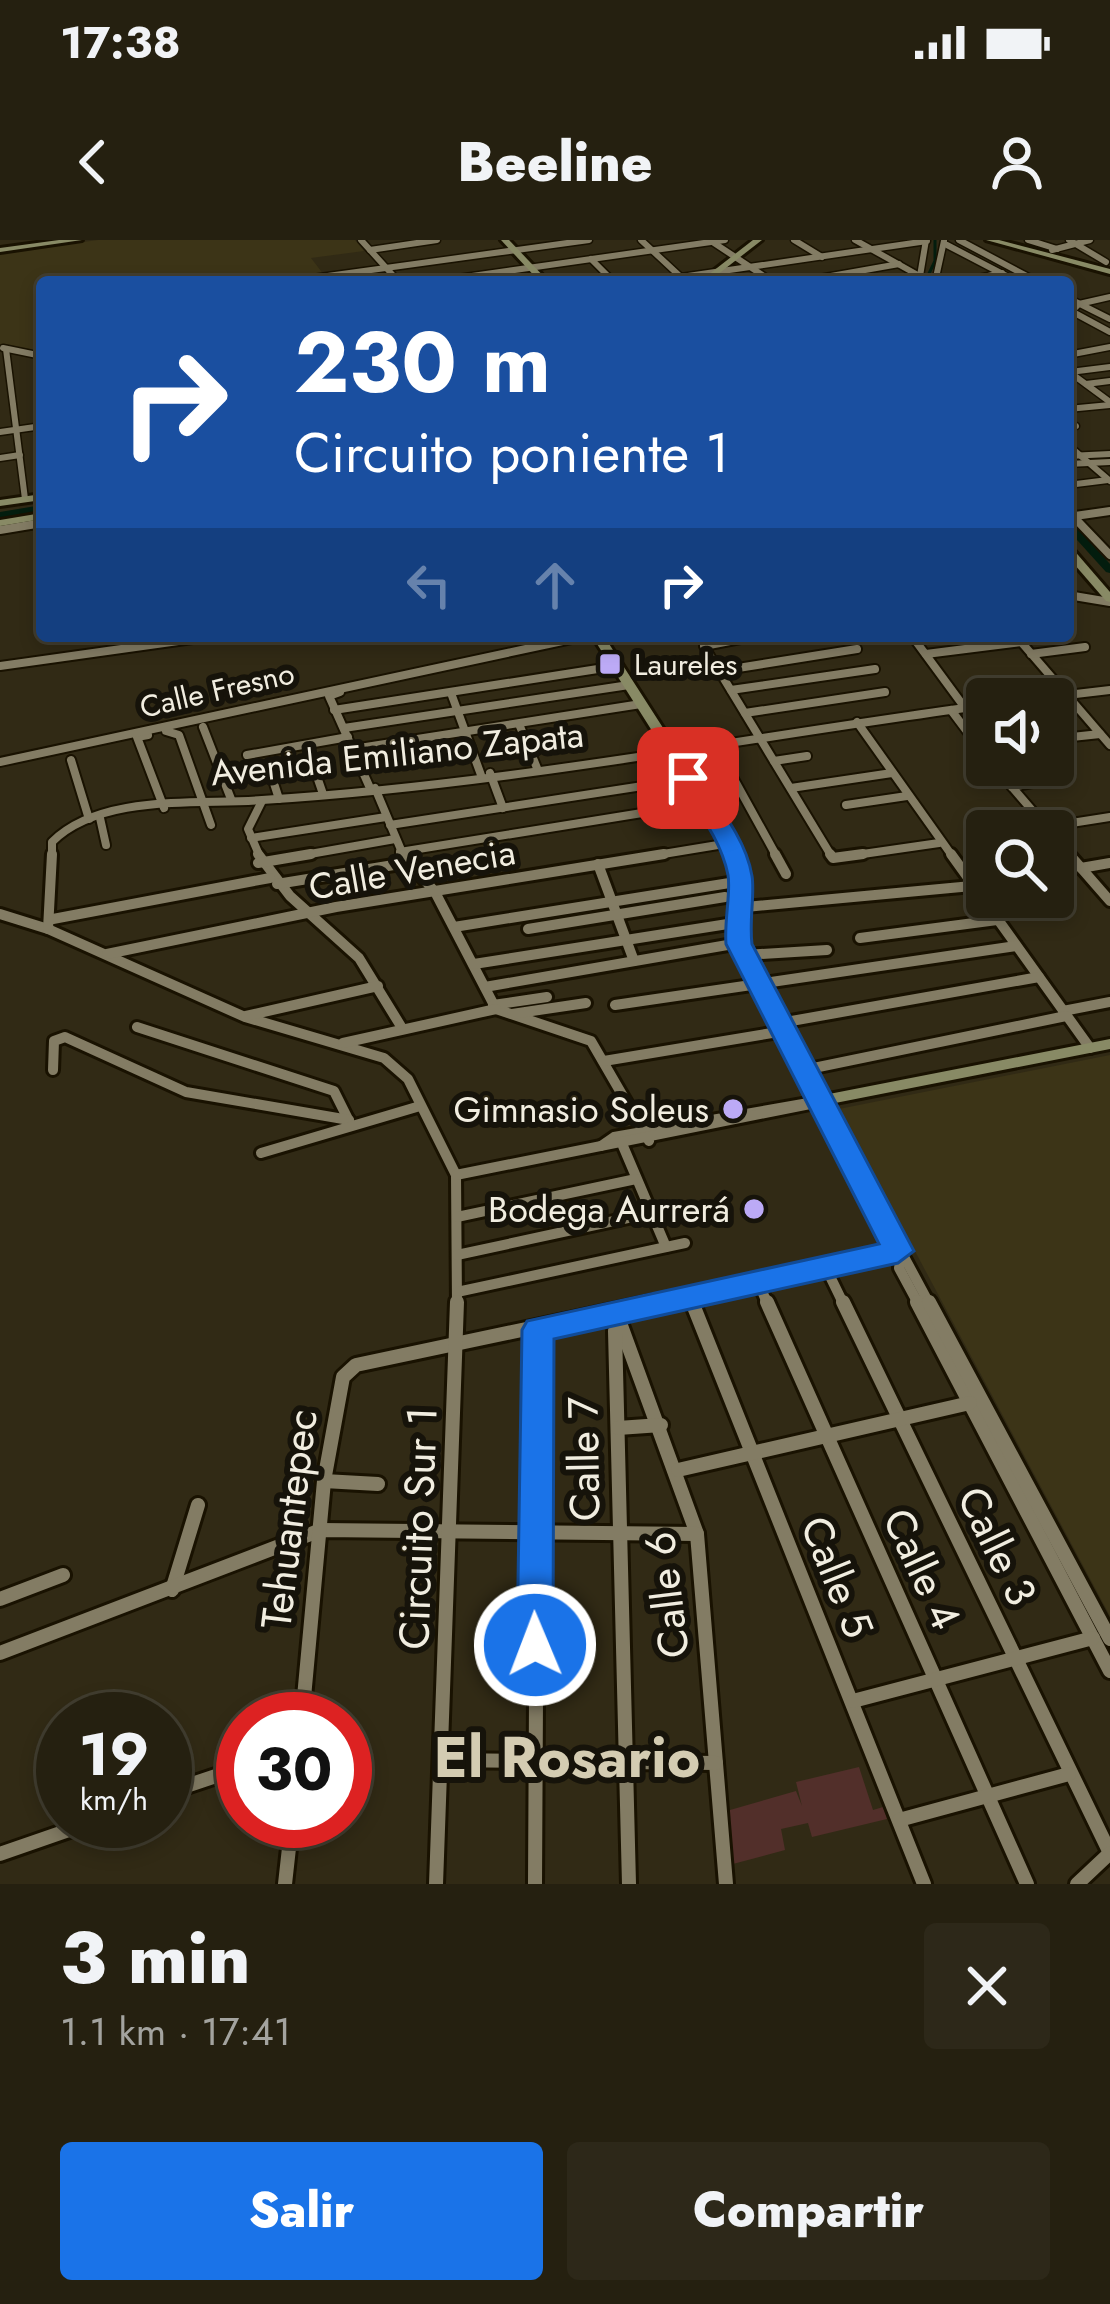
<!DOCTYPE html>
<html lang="es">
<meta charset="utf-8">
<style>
body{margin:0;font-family:Jost,sans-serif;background:#2d2819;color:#f1f3f6;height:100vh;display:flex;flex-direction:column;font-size:45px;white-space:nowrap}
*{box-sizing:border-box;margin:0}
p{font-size:39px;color:#a3a39f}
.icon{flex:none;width:66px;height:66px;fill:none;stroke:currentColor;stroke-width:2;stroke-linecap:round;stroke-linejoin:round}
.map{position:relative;height:1644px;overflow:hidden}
.drawer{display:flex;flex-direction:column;background:#252010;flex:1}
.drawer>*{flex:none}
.top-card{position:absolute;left:36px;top:36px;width:1038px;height:366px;border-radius:12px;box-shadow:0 6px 18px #0003,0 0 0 3px #423e30;background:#1a4fa0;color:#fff;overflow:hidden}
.fabs{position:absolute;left:966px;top:438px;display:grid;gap:24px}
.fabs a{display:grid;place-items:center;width:108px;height:108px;border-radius:12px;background:#252010;box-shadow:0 6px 18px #0003,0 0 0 3px #423e30;font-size:60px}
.speed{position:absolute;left:36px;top:1452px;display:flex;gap:24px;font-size:60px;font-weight:700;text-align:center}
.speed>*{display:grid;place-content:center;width:156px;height:156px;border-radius:50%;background:#252010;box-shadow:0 6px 18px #0003,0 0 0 3px #423e30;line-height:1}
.speed small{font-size:30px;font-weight:400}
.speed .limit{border:18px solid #d22;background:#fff;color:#111}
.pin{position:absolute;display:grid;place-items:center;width:102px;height:102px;color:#fff;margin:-51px;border-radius:24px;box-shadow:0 6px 18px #0006}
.me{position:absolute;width:132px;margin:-66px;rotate:359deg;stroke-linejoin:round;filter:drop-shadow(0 0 9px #0008)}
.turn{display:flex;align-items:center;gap:42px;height:252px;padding:0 60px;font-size:54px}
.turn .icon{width:156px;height:156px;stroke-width:2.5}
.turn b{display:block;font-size:84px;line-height:102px}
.lanes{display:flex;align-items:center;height:114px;padding:0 60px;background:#0003;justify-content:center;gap:60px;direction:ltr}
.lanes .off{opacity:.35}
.round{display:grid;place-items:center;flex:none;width:126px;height:126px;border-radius:12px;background:#2d2819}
.summary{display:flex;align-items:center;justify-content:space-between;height:204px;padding:0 60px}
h1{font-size:72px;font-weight:800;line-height:90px}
.primary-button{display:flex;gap:24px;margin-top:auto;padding:24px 60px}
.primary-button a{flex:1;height:138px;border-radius:12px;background:#1a73e8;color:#fff;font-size:48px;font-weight:800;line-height:138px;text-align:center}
.primary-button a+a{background:#2d2819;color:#f1f3f6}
.status{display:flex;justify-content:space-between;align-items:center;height:84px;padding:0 60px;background:#252010;direction:ltr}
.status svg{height:33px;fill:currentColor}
header{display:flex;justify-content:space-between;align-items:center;height:156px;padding:0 60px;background:#252010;font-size:54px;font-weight:800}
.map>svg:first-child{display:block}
</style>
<div class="status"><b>17:38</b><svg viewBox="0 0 49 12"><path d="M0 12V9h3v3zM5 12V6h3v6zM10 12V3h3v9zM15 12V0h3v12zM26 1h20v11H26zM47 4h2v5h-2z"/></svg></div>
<header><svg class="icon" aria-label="back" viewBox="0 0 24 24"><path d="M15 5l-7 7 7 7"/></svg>Beeline<svg class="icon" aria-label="person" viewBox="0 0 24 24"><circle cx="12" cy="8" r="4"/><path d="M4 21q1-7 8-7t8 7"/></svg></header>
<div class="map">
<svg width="1110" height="1644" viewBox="0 0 1110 1644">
<rect width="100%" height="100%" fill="#312a15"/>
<g fill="#3c3417">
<path d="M98 0H355L364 11 311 18 324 35 275 42H42V115L0 108V13Z"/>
<path d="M1110 815V1376L839 869Z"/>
</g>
<path fill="#522f2a" d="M859 1527 873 1570 883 1567 887 1579 812 1597 808 1583 781 1589 785 1610 729 1625 730 1570 796 1551 802 1566 796 1542Z"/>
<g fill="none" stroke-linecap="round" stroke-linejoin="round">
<g stroke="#031d0e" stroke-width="3">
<path d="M925 42 935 21V0"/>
<path d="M217 398 234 396"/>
</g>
<g fill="#031d0e" fill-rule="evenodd">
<path d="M1110 215V221L1068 223V217Z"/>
<path d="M42 265V271L0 278V272Z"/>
<path d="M1068 281 1072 282 1110 324V333L1106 332 1068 290Z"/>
</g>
<defs>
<g id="street-far3">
<path d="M361 0 399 42"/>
<path d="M641 0 683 39"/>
<path d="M794 0 822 17"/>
<path d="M855 0 916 34"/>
<path d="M959 0 1038 42"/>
<path d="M1028 0 1057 9"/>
<path d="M1069 0 1106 22"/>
<path d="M711 1 773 42"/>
<path d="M947 5 1018 42"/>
<path d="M370 10 437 0"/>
<path d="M1052 10 1090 0"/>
<path d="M591 19 614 42"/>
<path d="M284 42 589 0"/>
<path d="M430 42 725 0"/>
<path d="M647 42 927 1"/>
<path d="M797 42 899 24"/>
<path d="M895 42 916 38"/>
<path d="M919 42 926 0"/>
<path d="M935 42 944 1"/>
<path d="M960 42 1002 33"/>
<path d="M1068 58 1110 79"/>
<path d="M1071 71 1110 92"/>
<path d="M1068 75 1079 64 1110 57"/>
<path d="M3 108 42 116"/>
<path d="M6 109 25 259"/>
<path d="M1068 115 1110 107"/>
<path d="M1068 131 1110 162"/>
<path d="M1070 132 1110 127"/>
<path d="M1086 144 1110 141"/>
<path d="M1068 169 1110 165"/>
<path d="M1068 187 1076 186"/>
<path d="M0 192 42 186"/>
<path d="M1068 205 1110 241"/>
<path d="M1068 216 1110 214"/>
<path d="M0 218 20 215"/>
<path d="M1068 224 1110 222"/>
<path d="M1068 245 1108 240"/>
</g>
<g id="street-far2">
<path d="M1068 271 1110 315"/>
<path d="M1075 276 1110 271"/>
<path d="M0 290 42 283"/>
<path d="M1068 355 1110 362"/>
<path d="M756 396 704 406 832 617"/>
<path d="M912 396 965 468"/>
<path d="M1016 396 1110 505"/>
<path d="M926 414 1021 402"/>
<path d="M1031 414 1085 407"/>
<path d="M0 426 214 396"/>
<path d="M719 431 857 409"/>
<path d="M731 450 875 429"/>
<path d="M340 452 329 456 370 548"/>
<path d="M451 453 481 535"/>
<path d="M1033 459 1110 450"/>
<path d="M334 470 617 426"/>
<path d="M951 470 987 518"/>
<path d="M745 473 885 452"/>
<path d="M857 482 953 617"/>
<path d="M519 484 537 528"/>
<path d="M203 487 231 559"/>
<path d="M344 488 629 445"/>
<path d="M166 491 179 495 211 585"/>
<path d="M148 495 137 497 164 568"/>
<path d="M1053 499 1100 494"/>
<path d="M353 509 641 464"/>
<path d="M247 515 348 497"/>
<path d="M71 520 89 579"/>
<path d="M774 521 807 516"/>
<path d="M0 522 586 396"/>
<path d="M312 522 323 554"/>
<path d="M993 525 1050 591"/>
<path d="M681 527 724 521 777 617"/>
<path d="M270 531 279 559"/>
<path d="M490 533 503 568"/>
<path d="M1012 547 1048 540"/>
<path d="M375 548 404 617"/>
<path d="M791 548 892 533"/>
<path d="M846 565 907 556"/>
<path d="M100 578 106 605"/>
<path d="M390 585 688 539"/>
<path d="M1046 587 1110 577"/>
<path d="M1053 595 1072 617"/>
<path d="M251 598 386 577"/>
<path d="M400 612 704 563"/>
<path d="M52 617V602C101 553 199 565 262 560 505 545 747 497 987 465"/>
<path d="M260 617 248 589 262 561"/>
<path d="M293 617 395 599"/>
<path d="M645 617 730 603"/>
<path d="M842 617 939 603"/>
</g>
<g id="street-far1">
<path d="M258 614 290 656 359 718 402 788"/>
<path d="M402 614 435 652 496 769 591 801 649 901"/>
<path d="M775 614 786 634"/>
<path d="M830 614 833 618 863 614"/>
<path d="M951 614 1090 808"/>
<path d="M1069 614 1110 661"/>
<path d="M258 623 311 614"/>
<path d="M598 624 634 721"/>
<path d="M1081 628 1110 623"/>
<path d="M277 644 406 623"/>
<path d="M735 668 972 646"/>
<path d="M0 674 48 689 245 777 384 818 408 839 456 935 457 1065"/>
<path d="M53 679 270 638"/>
<path d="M454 687 742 641"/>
<path d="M48 689 52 614"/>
<path d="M528 689 725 657"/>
<path d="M860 698 997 680"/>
<path d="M107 714 336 667 664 614"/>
<path d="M745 715 827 710"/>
<path d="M474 724 734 683"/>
<path d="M485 747 739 703"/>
<path d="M493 765 547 757"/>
<path d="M615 765 1016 706"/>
<path d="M1063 771 1110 762"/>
<path d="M512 774 586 763"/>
<path d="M246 776 378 746"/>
<path d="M780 783 1039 737"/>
<path d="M137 787 334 851 350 883"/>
<path d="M343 803 496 769"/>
<path d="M604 821 784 791"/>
<path d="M53 830 54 801 65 797 186 852 349 880"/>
<path d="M804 830 1066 776"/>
<path d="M601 906 614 897 820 861 930 1065"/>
<path d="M623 906 666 1007"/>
<path d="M261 913 420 866"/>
<path d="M456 935 810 864"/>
<path d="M457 977 636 939"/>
<path d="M457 1015 651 973"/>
<path d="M901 1016 899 1028 919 1065"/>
<path d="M826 1028 844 1065"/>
<path d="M758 1042 768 1065"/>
<path d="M457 1052 685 1003"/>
<path d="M689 1056 693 1065"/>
<path d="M640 1065 899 1011"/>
</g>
<g id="street">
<path d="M692 1062 924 1644"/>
<path d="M767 1062 1027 1644"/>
<path d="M843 1062 1110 1613"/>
<path d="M917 1062 1110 1431"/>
<path d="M929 1062 1110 1399"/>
<path d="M616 1072 697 1294 726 1644"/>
<path d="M621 1084 615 1091 629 1644"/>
<path d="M618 1188 661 1185"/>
<path d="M678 1230 970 1163"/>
<path d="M324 1241 378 1244"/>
<path d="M172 1350 198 1265"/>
<path d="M0 1359 63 1335"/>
<path d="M0 1413 321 1290 697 1294"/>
<path d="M853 1461 1093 1398"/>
<path d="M302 1479 324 1241 343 1137 356 1125 654 1062"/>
<path d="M442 1520 716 1523"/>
<path d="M165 1553 243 1527"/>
<path d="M899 1580 1069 1534"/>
<path d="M0 1614 95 1581"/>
<path d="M285 1644 292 1581"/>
<path d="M436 1644 457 1062"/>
<path d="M535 1644 538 1090"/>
<path d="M1077 1644 1110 1613"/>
</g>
<g id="secondary">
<path d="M59 0H82L0 12V8Z"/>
<path d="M501 0H509L549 42H540Z"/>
<path d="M753 0H762L708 42H699Z"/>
<path d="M986 0H999L1110 29V34Z"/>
<path d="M42 254V260L0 266V260Z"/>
<path d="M42 273V279L0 286V280Z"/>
<path d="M1068 307 1072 308 1110 352V362L1106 361 1068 317Z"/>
<path d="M592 396H604L737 603 749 641 741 683 746 703 824 855 1110 799V809L820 866 815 865 732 703 727 683 735 641 723 603Z"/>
</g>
</defs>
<use href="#street-far3" stroke="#191201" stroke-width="9"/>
<use href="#street-far2" stroke="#191201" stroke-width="12"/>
<use href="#street-far1" stroke="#191201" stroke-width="16"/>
<use href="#street" stroke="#191201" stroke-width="20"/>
<use href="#secondary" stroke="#191201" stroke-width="6"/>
<use href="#street-far3" stroke="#837c64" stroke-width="6"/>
<use href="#street-far2" stroke="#837c64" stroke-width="8"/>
<use href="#street-far1" stroke="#837c64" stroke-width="10"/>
<use href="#street" stroke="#837c64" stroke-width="14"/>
<use href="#secondary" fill="#888a65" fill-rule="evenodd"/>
</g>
<path fill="#1a73e8" stroke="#114b97" stroke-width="3" d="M680 534H696C717 565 746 598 752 636 755 653 749 681 752 704L914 1011 898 1023 554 1099 553 1405 548 1417 535 1422 522 1417 517 1405 522 1090 527 1081 879 1004 726 704C724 681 731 653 728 635 721 599 696 569 677 538Z"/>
<g fill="#bcaaf6" stroke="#16130a" stroke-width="4.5">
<rect x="598" y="412" width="24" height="24" rx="6"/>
<circle cx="733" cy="869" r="12"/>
<circle cx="754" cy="969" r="12"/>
</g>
<g text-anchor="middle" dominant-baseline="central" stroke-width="12" stroke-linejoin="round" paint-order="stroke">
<g font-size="30" fill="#f1ede0" stroke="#16130a" text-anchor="start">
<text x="634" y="424">Laureles</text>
</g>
<g font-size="30" fill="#f1ede0" stroke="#16130a">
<text transform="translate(217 450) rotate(-13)">Calle Fresno</text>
</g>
<g font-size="36" fill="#f1ede0" stroke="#16130a">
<text transform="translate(397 513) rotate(-6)">Avenida Emiliano Zapata</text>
<text transform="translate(412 629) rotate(-10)">Calle Venecia</text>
</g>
<g font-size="36" fill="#f1ede0" stroke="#16130a" text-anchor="end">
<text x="709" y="869">Gimnasio Soleus</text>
<text x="730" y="969">Bodega Aurrerá</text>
</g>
<g font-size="42" fill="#f1ede0" stroke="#16130a">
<text transform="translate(584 1219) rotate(-91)">Calle 7</text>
<text transform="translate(289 1279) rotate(-83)">Tehuantepec</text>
<text transform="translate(418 1288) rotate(-88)">Circuito Sur 1</text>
<text transform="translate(997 1306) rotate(64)">Calle 3</text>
<text transform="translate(922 1329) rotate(65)">Calle 4</text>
<text transform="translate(837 1337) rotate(68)">Calle 5</text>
<text transform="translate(667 1355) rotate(-97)">Calle 6</text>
</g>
<g font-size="57" font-weight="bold" fill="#d4ccb2" stroke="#16130a">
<text x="567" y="1517">El Rosario</text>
</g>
</g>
</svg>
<div class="fabs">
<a><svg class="icon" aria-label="sound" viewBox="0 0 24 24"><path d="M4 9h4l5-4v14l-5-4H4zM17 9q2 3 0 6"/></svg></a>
<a><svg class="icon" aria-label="search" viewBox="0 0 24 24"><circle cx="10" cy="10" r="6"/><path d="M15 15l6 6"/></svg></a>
</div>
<div class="speed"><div>19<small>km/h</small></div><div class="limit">30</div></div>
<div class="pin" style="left:688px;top:538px;background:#d93025"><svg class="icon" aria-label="arrive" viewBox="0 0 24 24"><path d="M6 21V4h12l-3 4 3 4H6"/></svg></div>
<svg class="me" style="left:535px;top:1405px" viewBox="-20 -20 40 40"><circle r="17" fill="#1a73e8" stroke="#fff" stroke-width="3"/><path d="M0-11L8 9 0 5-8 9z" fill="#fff"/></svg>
<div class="top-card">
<div class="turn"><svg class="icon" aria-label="right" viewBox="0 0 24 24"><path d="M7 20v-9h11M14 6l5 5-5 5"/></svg><div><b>230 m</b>Circuito poniente 1</div></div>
<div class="lanes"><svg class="icon off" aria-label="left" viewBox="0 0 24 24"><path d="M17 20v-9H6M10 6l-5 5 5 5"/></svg><svg class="icon off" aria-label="ahead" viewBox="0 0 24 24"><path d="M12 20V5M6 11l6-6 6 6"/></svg><svg class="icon" aria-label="right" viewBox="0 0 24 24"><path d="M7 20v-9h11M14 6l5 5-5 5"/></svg></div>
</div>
</div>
<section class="drawer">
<div class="summary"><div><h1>3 min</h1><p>1.1 km · 17:41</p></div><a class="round"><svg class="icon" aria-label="close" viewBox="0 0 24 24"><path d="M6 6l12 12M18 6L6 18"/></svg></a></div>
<div class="primary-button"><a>Salir</a><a>Compartir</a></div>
</section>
